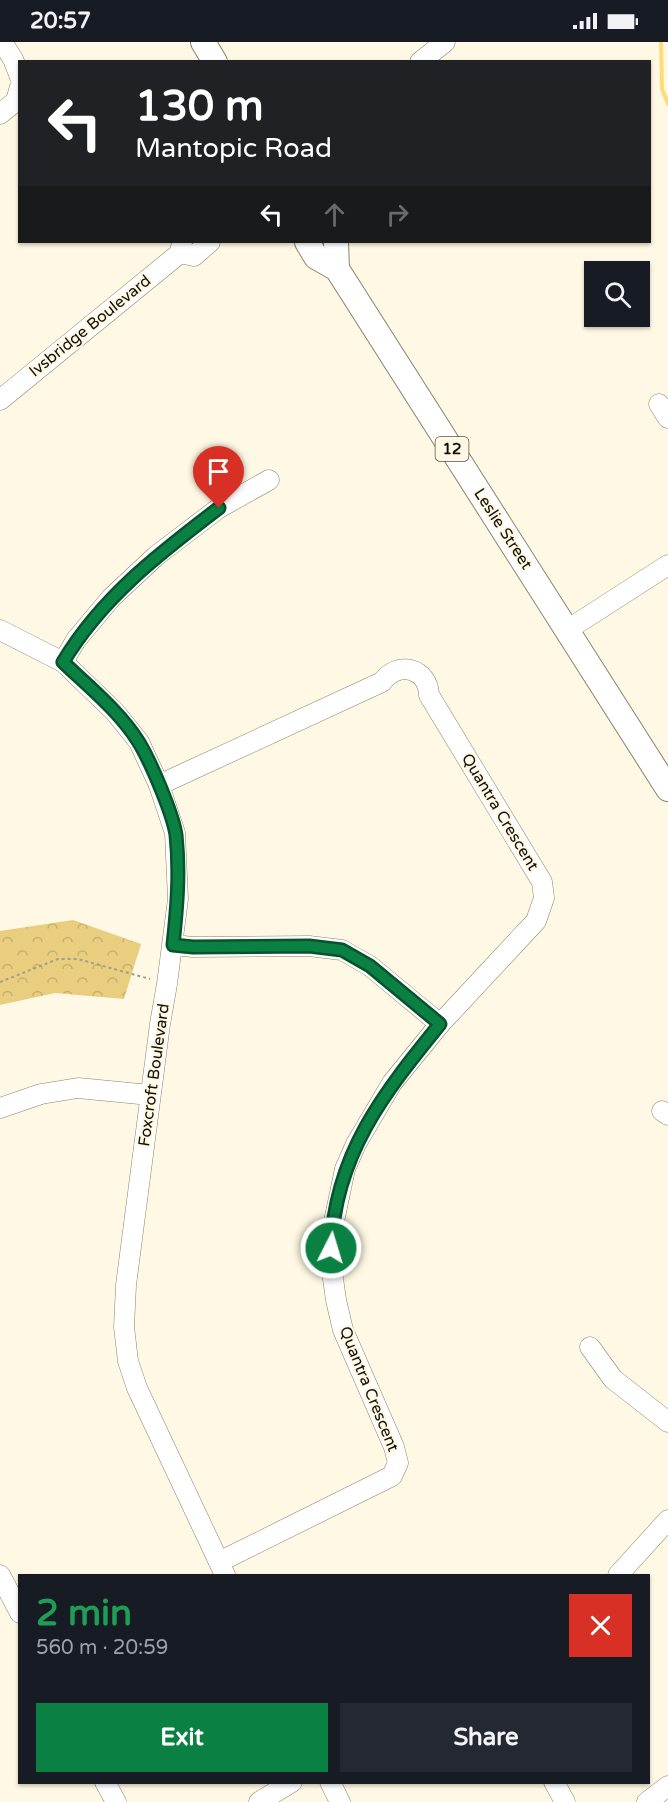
<!DOCTYPE html>
<meta charset="utf-8">
<style>
body{margin:0;font-family:"Varela Round",sans-serif;background:#242831;color:#f1f3f6;height:100vh;display:flex;flex-direction:column;font-size:22px;white-space:nowrap}
*{box-sizing:border-box;margin:0}
p{font-size:20px;color:#9ea1a6}
.icon{flex:none;width:33px;height:33px;fill:none;stroke:currentColor;stroke-width:2;stroke-linecap:round;stroke-linejoin:round}
.map{position:relative;flex:1;overflow:hidden}
.panel{position:absolute;left:18px;top:1532px;width:632px;height:210px;display:flex;flex-direction:column;background:#171b24;border-radius:0px;box-shadow:0 2px 4px #0004}
.panel>*{flex:none}
.hud{position:absolute;left:18px;top:18px;width:633px;height:183px;border-radius:0px;box-shadow:0 2px 4px #0004;background:#202124;color:#fff;overflow:hidden}
.tools{position:absolute;left:584px;top:219px;display:grid;gap:12px}
.tools a{display:grid;place-items:center;width:66px;height:66px;border-radius:0px;background:#171b24;box-shadow:0 2px 4px #0004;font-size:30px}
.pin{position:absolute;display:grid;place-items:center;width:51px;height:51px;color:#fff;margin:-62px -26px;border-radius:50% 50% 50% 0;rotate:-45deg;box-shadow:0 0 6px #0007}
.pin .icon{rotate:45deg}
.me{position:absolute;width:66px;margin:-33px;rotate:5deg;stroke-linejoin:round;filter:drop-shadow(0 0 4px #0008)}
.turn{display:flex;align-items:center;gap:21px;height:126px;padding:0 18px;font-size:27px}
.turn .icon{width:78px;height:78px;stroke-width:2.5}
.turn b{display:block;font-size:42px;line-height:51px}
.lanes{display:flex;align-items:center;height:57px;padding:0 18px;background:#0003;justify-content:center;gap:30px;direction:ltr}
.lanes .off{opacity:.35}
.round{display:grid;place-items:center;flex:none;width:63px;height:63px;border-radius:0px;background:#242831}
.head{display:flex;align-items:center;justify-content:space-between;height:102px;padding:0 18px}
h1{font-size:36px;font-weight:700;line-height:45px;color:#1e9e55}
.cta{display:flex;gap:12px;margin-top:auto;padding:12px 18px}
.cta a{flex:1;height:69px;border-radius:0px;background:#0b8043;color:#fff;font-size:24px;font-weight:700;line-height:69px;text-align:center}
.cta a+a{background:#242831;color:#f1f3f6}
.status{display:flex;justify-content:space-between;align-items:center;height:42px;padding:0 30px;background:#171b24;direction:ltr}
.status svg{height:16px;fill:currentColor}
.map>svg:first-child{display:block}
</style>
<div class="status"><b>20:57</b><svg viewBox="0 0 49 12"><path d="M0 12V9h3v3zM5 12V6h3v6zM10 12V3h3v9zM15 12V0h3v12zM26 1h20v11H26zM47 4h2v5h-2z"/></svg></div>
<div class="map">
<svg width="668" height="1760" viewBox="0 0 668 1760">
<defs>
<pattern id="park-crowns" width="20" height="18" patternUnits="userSpaceOnUse" patternTransform="scale(1.5)"><rect width="20" height="18" fill="#e8ce7e"/><path d="M2 6a3 3 0 1 1 6 0M12 15a3 3 0 1 1 6 0" fill="none" stroke="#c6b06b"/></pattern>
</defs>
<rect width="100%" height="100%" fill="#fff8e4"/>
<path fill="url(#park-crowns)" d="M73 878 141 902 124 957 55 951 0 963V889Z"/>
<g fill="none" stroke-linecap="round" stroke-linejoin="round">
<path stroke="#fedd77" stroke-width="4" d="M661 0 662 47 668 62"/>
<defs>
<g id="minor">
<path d="M2 0 13 17 20 35"/>
<path d="M420 20 445 0"/>
<path d="M0 72 16 59 20 45"/>
<path d="M180 211 194 214 210 200"/>
<path d="M0 358 180 211 182 200"/>
<path d="M659 362 668 376"/>
<path d="M0 588 63 620 115 670 139 700 159 743 175 791 178 857 167 942 160 982 126 1243 124 1285 128 1319 137 1346 225 1533"/>
<path d="M567 588 668 523"/>
<path d="M63 620 76 598 111 556 156 514 219 466 269 438"/>
<path d="M159 743 382 640C398 618 428 626 429 653L542 840 544 856 536 879 440 982 392 1041 356 1102 345 1127 332 1189 331 1222 336 1258 343 1288 394 1405 398 1421 392 1434 219 1520"/>
<path d="M173 903 193 905 309 904 342 908 370 924 440 982"/>
<path d="M0 1066 41 1052 78 1046 150 1053"/>
<path d="M662 1069 668 1073"/>
<path d="M590 1305 613 1337 668 1380"/>
<path d="M0 1533 20 1571"/>
<path d="M618 1533 668 1478"/>
<path d="M105 1740 116 1760"/>
<path d="M330 1740 340 1760"/>
<path d="M554 1740 565 1760"/>
<path d="M259 1760 292 1740"/>
<path d="M647 1760 668 1744"/>
</g>
<g id="major">
<path d="M203 0 215 20"/>
<path d="M307 200 316 215 337 227 668 747"/>
<path d="M336 200 337 227"/>
</g>
</defs>
<use href="#minor" stroke="#89826c" stroke-width="21"/>
<use href="#major" stroke="#89826c" stroke-width="26"/>
<path stroke="#a29d8d" stroke-width="2" stroke-dasharray="3 3" stroke-linecap="butt" d="M0 940 58 917H78L150 937"/>
<use href="#minor" stroke="#fff" stroke-width="20"/>
<use href="#major" stroke="#fff" stroke-width="24"/>
</g>
<g fill="none" stroke-linecap="round" stroke-linejoin="round">
<defs>
<path id="route" d="M219 466C160 511 102 555 63 620 89 645 119 669 138 699 150 718 173 772 176 793 180 830 177 866 173 903L193 905 309 904 342 908 370 924 440 982C384 1051 335 1112 331 1206"/>
</defs>
<use href="#route" stroke="#07532c" stroke-width="15"/>
<use href="#route" stroke="#0b8043" stroke-width="10"/>
</g>
<g text-anchor="middle" dominant-baseline="central" stroke-width="4.5" stroke-linejoin="round" paint-order="stroke">
<rect fill="#fff8e4" stroke="#585549" stroke-width="1.5" x="435.5" y="395" width="33" height="24" rx="4.5"/>
<g font-size="15" font-weight="bold" fill="#110f07">
<text x="452" y="407">12</text>
</g>
<g font-size="16" fill="#110f07" stroke="#fff8e4">
<text transform="translate(90 284) rotate(-39)">Ivsbridge Boulevard</text>
<text transform="translate(503 487) rotate(57)">Leslie Street</text>
<text transform="translate(500 770) rotate(59)">Quantra Crescent</text>
<text transform="translate(154 1033) rotate(-82)">Foxcroft Boulevard</text>
<text transform="translate(369 1347) rotate(68)">Quantra Crescent</text>
</g>
</g>
</svg>
<div class="tools">
<a><svg class="icon" aria-label="search" viewBox="0 0 24 24"><circle cx="10" cy="10" r="6"/><path d="M15 15l6 6"/></svg></a>
</div>
<div class="pin" style="left:219px;top:466px;background:#d93025"><svg class="icon" aria-label="arrive" viewBox="0 0 24 24"><path d="M6 21V4h12l-3 4 3 4H6"/></svg></div>
<svg class="me" style="left:331px;top:1206px" viewBox="-20 -20 40 40"><circle r="17" fill="#0b8043" stroke="#fff" stroke-width="3"/><path d="M0-11L8 9 0 5-8 9z" fill="#fff"/></svg>
<div class="hud">
<div class="turn"><svg class="icon" aria-label="left" viewBox="0 0 24 24"><path d="M17 20v-9H6M10 6l-5 5 5 5"/></svg><div><b>130 m</b>Mantopic Road</div></div>
<div class="lanes"><svg class="icon" aria-label="left" viewBox="0 0 24 24"><path d="M17 20v-9H6M10 6l-5 5 5 5"/></svg><svg class="icon off" aria-label="ahead" viewBox="0 0 24 24"><path d="M12 20V5M6 11l6-6 6 6"/></svg><svg class="icon off" aria-label="right" viewBox="0 0 24 24"><path d="M7 20v-9h11M14 6l5 5-5 5"/></svg></div>
</div>
<section class="panel">
<div class="head"><div><h1>2 min</h1><p>560 m · 20:59</p></div><a class="round" style="background:#d93025;color:#fff"><svg class="icon" aria-label="close" viewBox="0 0 24 24"><path d="M6 6l12 12M18 6L6 18"/></svg></a></div>
<div class="cta"><a>Exit</a><a>Share</a></div>
</section>
</div>
